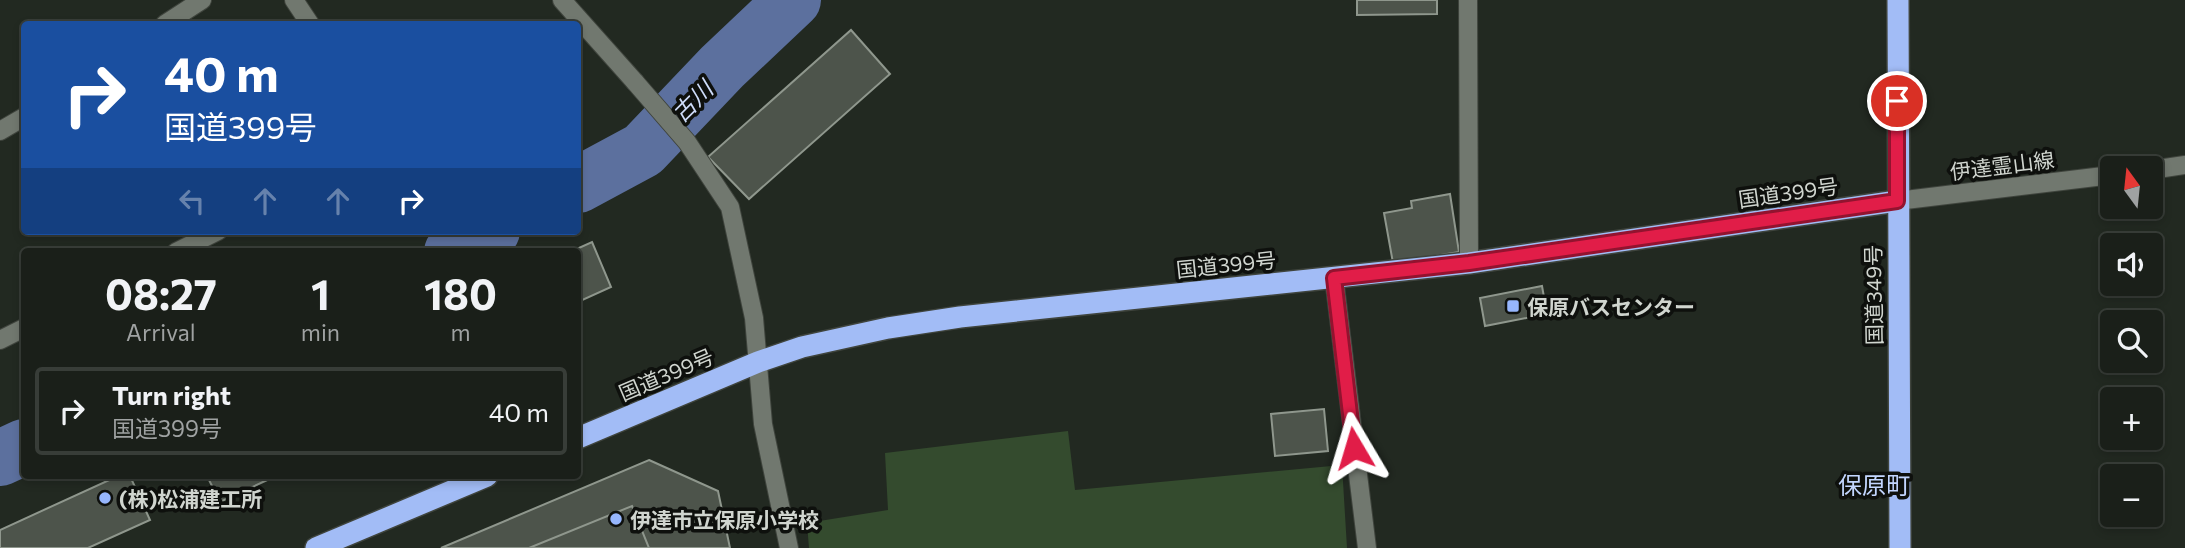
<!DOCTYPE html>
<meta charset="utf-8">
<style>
body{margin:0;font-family:Commissioner,"Noto Sans JP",sans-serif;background:#232722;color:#f1f3f6;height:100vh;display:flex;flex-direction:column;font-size:26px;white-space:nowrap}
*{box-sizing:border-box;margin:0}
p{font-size:23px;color:#9fa2a2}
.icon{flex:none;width:38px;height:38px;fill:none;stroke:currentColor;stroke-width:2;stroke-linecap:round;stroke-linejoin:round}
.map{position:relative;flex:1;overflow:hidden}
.side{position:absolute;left:21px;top:248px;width:560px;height:231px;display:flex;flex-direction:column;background:#1a1f19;border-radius:7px;box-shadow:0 4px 10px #0003,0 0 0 2px #383d38}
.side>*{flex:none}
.guide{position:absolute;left:21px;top:21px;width:560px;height:214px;border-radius:7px;box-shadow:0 4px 10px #0003,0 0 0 2px #383d38;background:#1a4fa0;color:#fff;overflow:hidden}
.needle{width:46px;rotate:345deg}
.tools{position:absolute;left:2100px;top:156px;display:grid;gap:14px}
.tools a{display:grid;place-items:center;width:63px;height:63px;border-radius:7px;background:#1a1f19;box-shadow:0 4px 10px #0003,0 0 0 2px #383d38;font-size:35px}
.pin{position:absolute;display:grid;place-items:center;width:60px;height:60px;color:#fff;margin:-30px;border:4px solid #fff;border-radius:50%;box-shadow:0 2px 7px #0007}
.me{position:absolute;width:77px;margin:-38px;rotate:353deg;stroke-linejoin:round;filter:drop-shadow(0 0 5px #0008)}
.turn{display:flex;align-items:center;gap:24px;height:147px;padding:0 28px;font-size:32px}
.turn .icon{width:91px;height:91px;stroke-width:2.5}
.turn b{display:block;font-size:49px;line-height:60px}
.lanes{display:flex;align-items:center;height:66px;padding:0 28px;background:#0003;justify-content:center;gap:35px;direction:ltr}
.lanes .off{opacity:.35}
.eta{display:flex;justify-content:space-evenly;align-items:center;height:119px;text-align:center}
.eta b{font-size:42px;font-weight:700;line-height:49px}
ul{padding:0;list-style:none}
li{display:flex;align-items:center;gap:21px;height:88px;margin:0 14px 10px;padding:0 14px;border:4px solid #383d38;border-radius:7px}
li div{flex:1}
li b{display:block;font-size:26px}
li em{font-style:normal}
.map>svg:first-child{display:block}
</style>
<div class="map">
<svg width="2185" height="548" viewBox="0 0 2185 548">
<rect width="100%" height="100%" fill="#222921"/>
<path fill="#344b2e" d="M1068 431 1075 490 1342 465 1347 548H809L807 523 888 510 885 453Z"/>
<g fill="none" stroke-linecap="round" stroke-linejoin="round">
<g stroke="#5c709e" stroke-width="56">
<path d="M578 185 643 150 722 67 793 0"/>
<path d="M452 252 492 231"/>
<path d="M0 458 24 447"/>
</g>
</g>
<g fill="#4d544b" stroke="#8f978d" stroke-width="2">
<path d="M1357 0H1437V14L1357 15Z"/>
<path d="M851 30 890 74 749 199 708 157Z"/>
<path d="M1450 194 1459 252 1393 263 1384 213 1412 208 1411 201Z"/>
<path d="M592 242 611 287 578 302V252H570Z"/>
<path d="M1542 286 1547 314 1485 326 1480 298Z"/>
<path d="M1324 409 1328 451 1275 456 1271 414Z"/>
<path d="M649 460 718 491 730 548H441Z"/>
<path d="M118 476H130L150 520 88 548H0V530Z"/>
<path d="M207 476H276L220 502Z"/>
<path d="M632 506 649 548H529Z"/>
</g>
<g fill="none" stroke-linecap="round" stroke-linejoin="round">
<defs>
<g id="street">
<path d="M294 0 310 24"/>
<path d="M1468 0 1469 263"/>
<path d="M165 24 202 0"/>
<path d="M635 82 687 142 730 207 754 318 763 424 789 548"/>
<path d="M0 131 24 117"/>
<path d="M176 252 218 231"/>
<path d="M1334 278 1367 548"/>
<path d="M0 340 24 328"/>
</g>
<g id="secondary">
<path d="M562 0 635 82"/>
<path d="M2151 170 2185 165"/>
<path d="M1897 201 2112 175"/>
</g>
<g id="highway">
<path d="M1898 0 1900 548"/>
<path d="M578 438 758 362 802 347 888 328 960 317 1469 263 1897 201"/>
<path d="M316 548 487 476"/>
</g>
</defs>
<use href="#street" stroke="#3f443d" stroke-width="20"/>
<use href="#secondary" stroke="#3f443d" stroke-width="20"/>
<use href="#highway" stroke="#3f443d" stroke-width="24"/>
<use href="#street" stroke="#71786f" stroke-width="18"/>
<use href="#secondary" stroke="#71786f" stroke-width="18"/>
<use href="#highway" stroke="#a2bcf6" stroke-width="21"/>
</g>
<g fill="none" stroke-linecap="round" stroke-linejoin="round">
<defs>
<path id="route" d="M1354 448 1334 278 1469 263 1897 201V101"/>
</defs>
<use href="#route" stroke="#92132f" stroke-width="18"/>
<use href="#route" stroke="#e11d48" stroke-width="12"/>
</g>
<g fill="#96b6fd" stroke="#0e100d" stroke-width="2.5">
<rect x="1506" y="299" width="14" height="14" rx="3.5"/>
<circle cx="105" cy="498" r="7"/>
<circle cx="616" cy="519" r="7"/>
</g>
<g text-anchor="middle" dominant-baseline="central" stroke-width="7" stroke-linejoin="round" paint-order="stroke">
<g font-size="21" fill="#d0d5cf" stroke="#0e100d">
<text transform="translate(2002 165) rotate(-7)">伊達霊山線</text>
<text transform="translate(1788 192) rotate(-8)">国道399号</text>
<text transform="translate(1226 264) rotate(-6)">国道399号</text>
<text transform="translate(1873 295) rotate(-91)">国道349号</text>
<text transform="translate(666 374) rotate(-23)">国道399号</text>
</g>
<g font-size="21" font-weight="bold" fill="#d0d5cf" stroke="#0e100d" text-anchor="start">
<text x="1527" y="306">保原バスセンター</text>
<text x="119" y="498">(株)松浦建工所</text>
<text x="630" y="519">伊達市立保原小学校</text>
</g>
<g font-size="23" font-style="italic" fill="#cedcf9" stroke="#0e100d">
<text transform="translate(692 101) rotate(-45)">古川</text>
</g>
<g font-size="24" fill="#c3d6ff" stroke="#0e100d">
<text x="1874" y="484">保原町</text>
</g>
</g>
</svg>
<div class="tools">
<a><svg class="needle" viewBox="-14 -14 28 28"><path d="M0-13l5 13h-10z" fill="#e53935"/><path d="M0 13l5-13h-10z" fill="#9fa2a2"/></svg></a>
<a><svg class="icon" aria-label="sound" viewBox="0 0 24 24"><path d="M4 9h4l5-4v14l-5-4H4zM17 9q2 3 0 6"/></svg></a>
<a><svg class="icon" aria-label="search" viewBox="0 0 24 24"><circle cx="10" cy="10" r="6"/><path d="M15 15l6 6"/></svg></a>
<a>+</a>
<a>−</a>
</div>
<div class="pin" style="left:1897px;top:101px;background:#d93025"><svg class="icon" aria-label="arrive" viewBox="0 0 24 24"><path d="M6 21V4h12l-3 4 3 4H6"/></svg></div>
<svg class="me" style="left:1354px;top:448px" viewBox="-20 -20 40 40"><path d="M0-17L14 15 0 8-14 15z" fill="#e11d48" stroke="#fff" stroke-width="4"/></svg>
<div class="guide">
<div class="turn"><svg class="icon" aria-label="right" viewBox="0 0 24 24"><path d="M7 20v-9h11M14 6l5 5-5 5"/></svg><div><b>40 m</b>国道399号</div></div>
<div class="lanes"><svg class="icon off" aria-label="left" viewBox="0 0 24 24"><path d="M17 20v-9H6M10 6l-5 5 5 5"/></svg><svg class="icon off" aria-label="ahead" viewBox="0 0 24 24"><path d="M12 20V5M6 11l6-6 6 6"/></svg><svg class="icon off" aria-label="ahead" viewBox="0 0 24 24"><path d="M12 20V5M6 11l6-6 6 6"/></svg><svg class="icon" aria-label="right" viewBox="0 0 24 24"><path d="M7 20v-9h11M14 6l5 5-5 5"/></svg></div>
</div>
<section class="side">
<div class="eta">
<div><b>08:27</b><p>Arrival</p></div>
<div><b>1</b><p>min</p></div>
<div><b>180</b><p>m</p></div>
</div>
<ul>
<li><svg class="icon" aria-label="right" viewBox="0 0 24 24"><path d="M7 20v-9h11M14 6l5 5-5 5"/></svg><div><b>Turn right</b><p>国道399号</p></div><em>40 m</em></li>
</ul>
</section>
</div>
